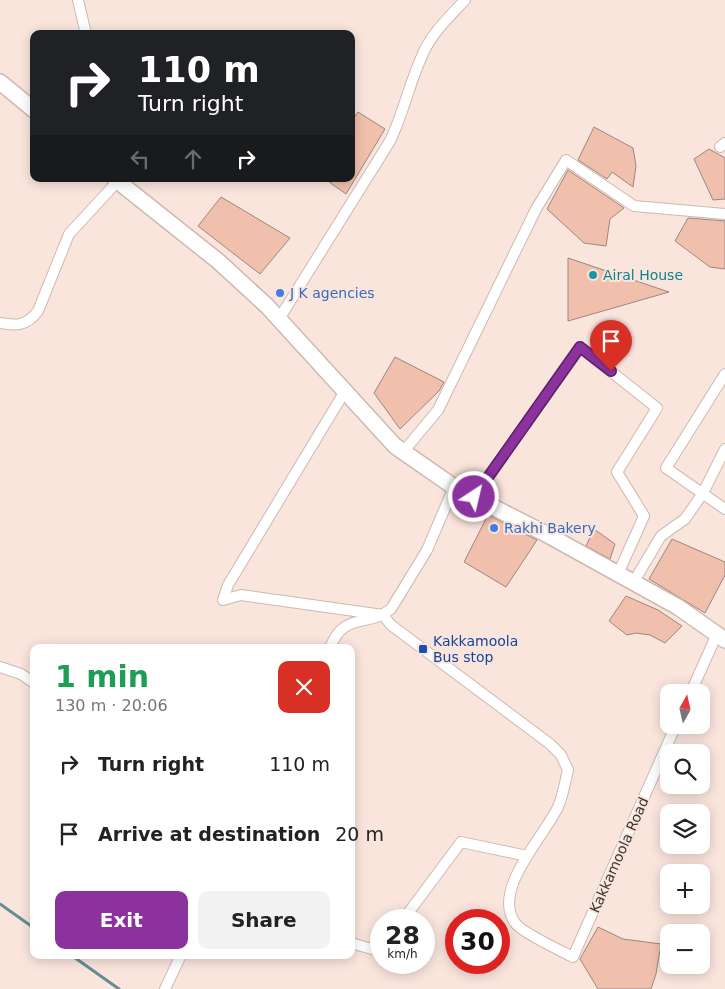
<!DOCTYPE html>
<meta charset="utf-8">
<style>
body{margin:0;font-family:"DejaVu Sans",sans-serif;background:#f2f2f2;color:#222;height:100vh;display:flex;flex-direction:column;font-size:19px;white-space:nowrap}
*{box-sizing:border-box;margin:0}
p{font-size:16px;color:#767676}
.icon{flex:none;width:28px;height:28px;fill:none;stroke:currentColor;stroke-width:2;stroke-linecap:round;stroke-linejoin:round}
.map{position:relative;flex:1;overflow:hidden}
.panel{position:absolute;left:30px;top:644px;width:325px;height:315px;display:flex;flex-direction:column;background:#fff;border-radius:10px;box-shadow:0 2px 12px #0003}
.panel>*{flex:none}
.top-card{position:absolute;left:30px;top:30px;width:325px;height:152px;border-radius:10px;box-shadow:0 2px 12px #0003;background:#202124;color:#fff;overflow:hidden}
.needle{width:32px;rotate:8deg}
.tools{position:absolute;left:660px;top:684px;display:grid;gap:10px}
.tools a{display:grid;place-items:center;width:50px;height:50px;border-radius:10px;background:#fff;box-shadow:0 2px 12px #0003;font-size:25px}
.speed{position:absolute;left:370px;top:909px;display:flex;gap:10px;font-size:25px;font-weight:700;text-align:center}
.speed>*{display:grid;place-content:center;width:65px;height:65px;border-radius:50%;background:#fff;box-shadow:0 2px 12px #0003;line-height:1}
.speed small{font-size:12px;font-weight:400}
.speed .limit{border:8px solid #d22;background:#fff;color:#111}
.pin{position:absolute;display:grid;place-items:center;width:42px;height:42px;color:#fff;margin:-51px -21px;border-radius:50% 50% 50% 0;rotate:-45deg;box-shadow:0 0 5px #0007}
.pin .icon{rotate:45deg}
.me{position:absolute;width:55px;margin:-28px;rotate:35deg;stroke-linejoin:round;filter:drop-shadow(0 0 4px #0008)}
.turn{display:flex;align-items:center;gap:18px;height:105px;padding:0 25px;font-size:22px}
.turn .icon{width:65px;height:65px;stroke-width:2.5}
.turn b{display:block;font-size:35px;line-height:42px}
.lanes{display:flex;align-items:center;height:48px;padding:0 25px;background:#0003;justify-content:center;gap:25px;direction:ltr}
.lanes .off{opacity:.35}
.round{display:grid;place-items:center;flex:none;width:52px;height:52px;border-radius:10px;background:#f2f2f2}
.overview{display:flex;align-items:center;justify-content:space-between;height:85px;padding:0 25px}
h1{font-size:30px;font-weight:700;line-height:38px;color:#1e9e55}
.primary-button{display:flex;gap:10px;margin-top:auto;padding:10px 25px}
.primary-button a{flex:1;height:58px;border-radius:10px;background:#8c329e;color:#fff;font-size:20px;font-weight:700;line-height:58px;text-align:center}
.primary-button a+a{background:#f2f2f2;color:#222}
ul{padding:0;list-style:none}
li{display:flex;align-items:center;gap:15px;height:70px;padding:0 25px}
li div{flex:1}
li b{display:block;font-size:19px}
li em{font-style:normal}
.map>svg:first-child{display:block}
</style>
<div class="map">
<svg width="725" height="989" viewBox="0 0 725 989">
<rect width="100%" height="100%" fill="#fae5dd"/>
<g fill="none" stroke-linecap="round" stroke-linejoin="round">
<g stroke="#668d93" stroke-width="3">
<path d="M0 904 34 928"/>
<path d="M71 955 119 989"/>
</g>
</g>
<g fill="#f1c0ad" stroke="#9a877f">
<path d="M358 112 385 129 346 194 325 179H351V122Z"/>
<path d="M594 127 633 148 636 166 633 187 612 172 607 179 578 160Z"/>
<path d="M709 149 725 158V199L713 200 694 159Z"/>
<path d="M568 170 624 208 610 219 606 246 584 243 547 209Z"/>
<path d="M221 197 290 238 260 274 198 226Z"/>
<path d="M688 218 725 221V269L710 267 675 241Z"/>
<path d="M568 258 669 292 568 321Z"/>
<path d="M395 357 444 382 439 391 400 429 374 393Z"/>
<path d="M488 515 537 540 506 587 464 562Z"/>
<path d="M594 529 615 544 610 559 586 546Z"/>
<path d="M672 539 725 562V575L705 613 649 579Z"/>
<path d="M626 596 658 610 682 626 665 643 650 635 636 633 627 635 609 621Z"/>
<path d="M598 927 623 939 661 944 656 974 651 989H598L580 959Z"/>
</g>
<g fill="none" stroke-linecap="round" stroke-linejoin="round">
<defs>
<g id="minor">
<path d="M78 0 86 34"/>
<path d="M720 147 725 143"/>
<path d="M279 319 390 141C403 114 409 85 421 58 430 35 448 18 465 0"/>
<path d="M0 323C16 326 27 326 38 311L69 234 118 181"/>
<path d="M725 374 666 468 725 509"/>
<path d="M345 391 228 585 223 600 241 595 383 615 391 625 550 744 561 755 568 770C565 782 563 796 558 807 544 837 490 891 516 924 523 933 561 951 573 957L676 725"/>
<path d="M403 452 438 410 536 209 566 160 634 206 725 214"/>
<path d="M474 497 580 347 657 408 617 472 644 516 618 574"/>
<path d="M633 583 661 536 685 519 703 493 725 449"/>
<path d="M330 648C344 611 367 628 391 609L427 550 454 487"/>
<path d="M0 667 21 674 34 683"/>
<path d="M691 692 717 634"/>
<path d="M403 920 461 842 527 856"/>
<path d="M351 943 372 949 381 946"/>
<path d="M165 989 181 955"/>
</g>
<g id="secondary">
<path d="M0 82 34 110"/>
<path d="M115 179 218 261 267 306 395 446 454 487 546 534 678 607 725 640"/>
</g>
</defs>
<use href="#minor" stroke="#cdb9b1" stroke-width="12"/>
<use href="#secondary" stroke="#cdb9b1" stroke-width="18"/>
<use href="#minor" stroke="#fff" stroke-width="10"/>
<use href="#secondary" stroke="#fff" stroke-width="15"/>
</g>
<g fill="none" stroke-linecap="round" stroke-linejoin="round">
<defs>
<path id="route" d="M474 497 580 347 611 371"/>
</defs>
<use href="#route" stroke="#5b2067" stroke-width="12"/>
<use href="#route" stroke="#8c329e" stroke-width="9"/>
</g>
<circle fill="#0f9aa8" stroke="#fae5dd" stroke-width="2" cx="593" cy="275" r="5"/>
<g fill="#3f7fe0" stroke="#fae5dd" stroke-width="2">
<circle cx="280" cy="293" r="5"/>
<circle cx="494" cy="528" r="5"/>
</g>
<rect fill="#1a4fb4" stroke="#fae5dd" stroke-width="2" x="418" y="644" width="10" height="10" rx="2.5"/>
<g text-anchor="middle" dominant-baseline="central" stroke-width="4" stroke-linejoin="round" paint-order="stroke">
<g font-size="14" fill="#0d838f" stroke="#fae5dd" text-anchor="start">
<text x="603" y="275">Airal House</text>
</g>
<g font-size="14" fill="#366cbe" stroke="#fae5dd" text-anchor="start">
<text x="290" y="293">J K agencies</text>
<text x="504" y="528">Rakhi Bakery</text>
</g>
<g font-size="14" fill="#164399" stroke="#fae5dd" text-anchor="start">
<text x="433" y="641">Kakkamoola<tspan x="433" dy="16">Bus stop</tspan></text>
</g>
<g font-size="14" fill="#3d3532" stroke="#fae5dd">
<text transform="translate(619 855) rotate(-66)">Kakkamoola Road</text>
</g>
</g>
</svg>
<div class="tools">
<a><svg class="needle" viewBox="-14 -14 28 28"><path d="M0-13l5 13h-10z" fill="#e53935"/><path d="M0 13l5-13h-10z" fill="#767676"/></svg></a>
<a><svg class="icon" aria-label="search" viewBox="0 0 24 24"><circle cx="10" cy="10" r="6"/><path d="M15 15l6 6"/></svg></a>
<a><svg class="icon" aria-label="layers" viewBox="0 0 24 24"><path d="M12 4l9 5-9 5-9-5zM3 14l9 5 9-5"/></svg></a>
<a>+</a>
<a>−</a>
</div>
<div class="speed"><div>28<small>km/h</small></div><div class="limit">30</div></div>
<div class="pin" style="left:611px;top:371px;background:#d93025"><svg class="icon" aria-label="arrive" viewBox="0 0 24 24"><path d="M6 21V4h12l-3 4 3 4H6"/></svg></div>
<svg class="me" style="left:474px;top:497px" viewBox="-20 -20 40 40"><circle r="17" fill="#8c329e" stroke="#fff" stroke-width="3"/><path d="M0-11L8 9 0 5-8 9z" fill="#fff"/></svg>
<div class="top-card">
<div class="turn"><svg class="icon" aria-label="right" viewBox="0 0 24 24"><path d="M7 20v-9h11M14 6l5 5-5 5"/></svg><div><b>110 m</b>Turn right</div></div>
<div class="lanes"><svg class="icon off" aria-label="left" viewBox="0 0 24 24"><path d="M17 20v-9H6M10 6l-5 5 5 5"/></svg><svg class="icon off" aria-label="ahead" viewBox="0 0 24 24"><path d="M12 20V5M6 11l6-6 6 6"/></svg><svg class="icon" aria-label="right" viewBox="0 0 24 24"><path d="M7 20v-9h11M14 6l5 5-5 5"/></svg></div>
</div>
<section class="panel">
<div class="overview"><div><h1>1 min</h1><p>130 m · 20:06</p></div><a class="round" style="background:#d93025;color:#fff"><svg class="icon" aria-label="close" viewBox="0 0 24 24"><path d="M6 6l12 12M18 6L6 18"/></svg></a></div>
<ul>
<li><svg class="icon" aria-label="right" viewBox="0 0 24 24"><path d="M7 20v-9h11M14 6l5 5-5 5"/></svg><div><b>Turn right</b></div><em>110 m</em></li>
<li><svg class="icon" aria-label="arrive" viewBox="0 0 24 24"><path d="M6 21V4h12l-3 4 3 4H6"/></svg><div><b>Arrive at destination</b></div><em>20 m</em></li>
</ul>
<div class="primary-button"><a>Exit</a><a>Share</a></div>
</section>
</div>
